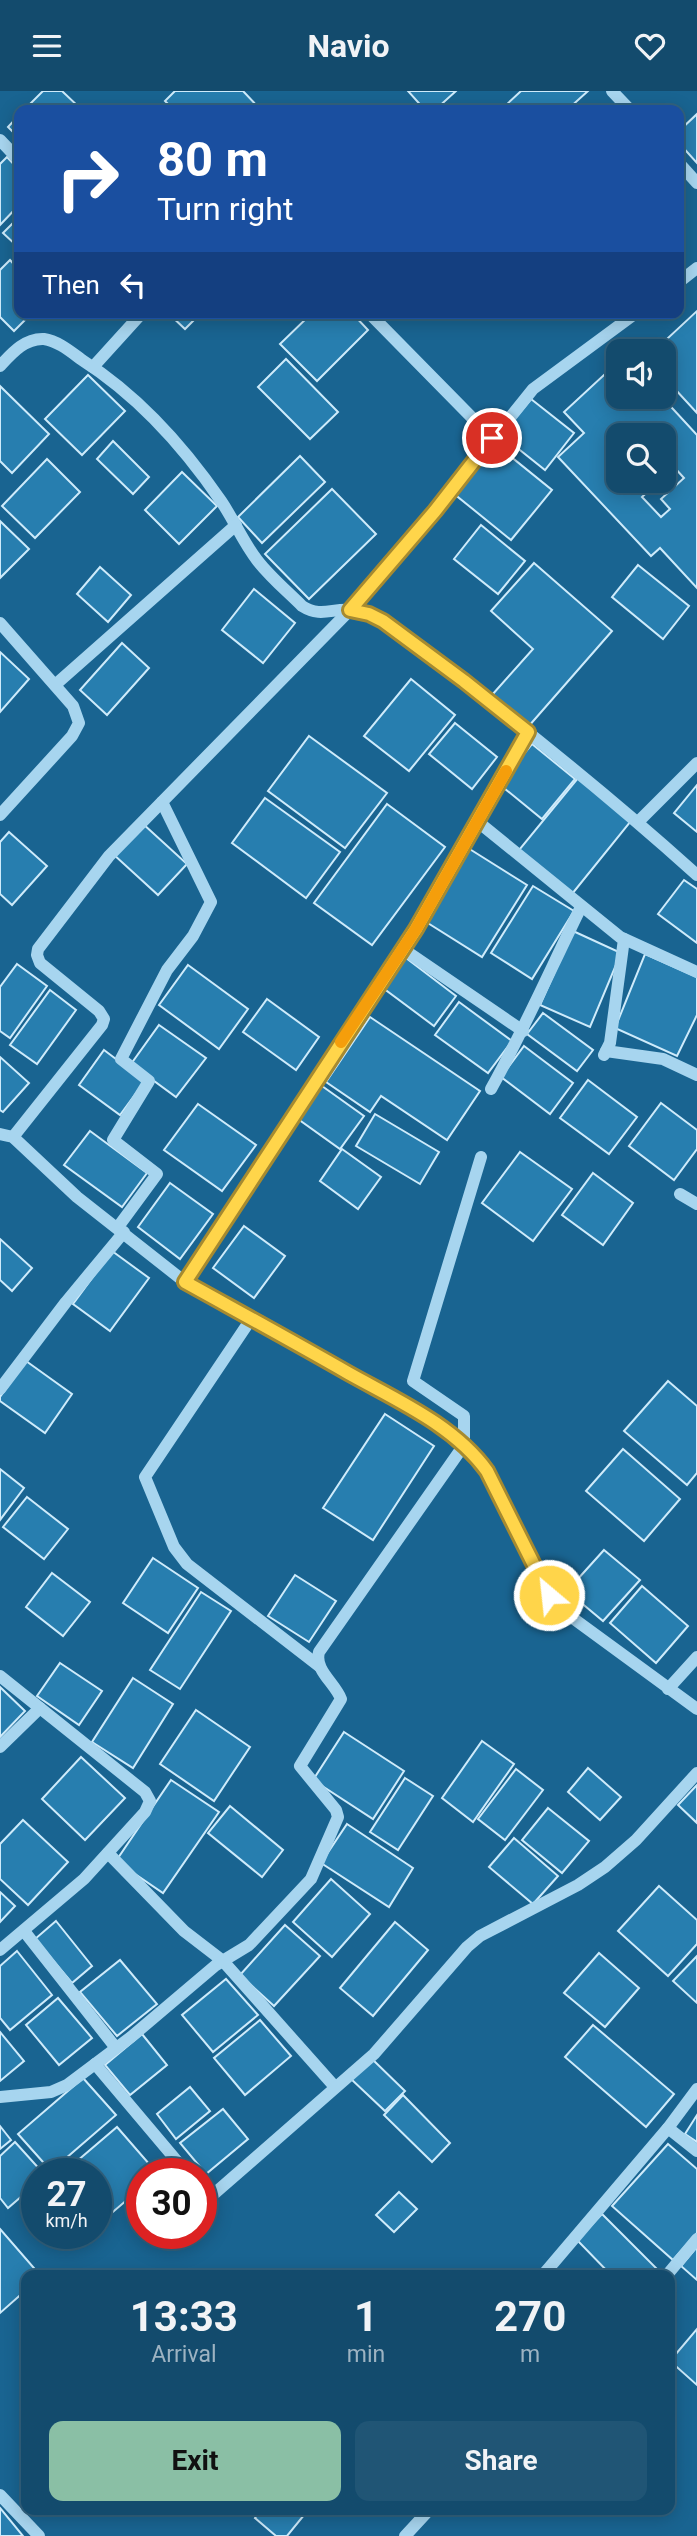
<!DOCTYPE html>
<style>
body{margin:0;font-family:Roboto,sans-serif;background:#205575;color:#f1f3f6;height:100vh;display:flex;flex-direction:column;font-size:26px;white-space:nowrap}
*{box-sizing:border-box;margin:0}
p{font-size:23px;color:#9db3c2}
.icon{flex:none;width:38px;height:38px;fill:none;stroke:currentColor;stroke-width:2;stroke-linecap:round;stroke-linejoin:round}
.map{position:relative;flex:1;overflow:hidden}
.details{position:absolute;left:21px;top:2179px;width:654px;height:245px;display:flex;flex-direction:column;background:#134b6d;border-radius:14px;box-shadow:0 4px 18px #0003,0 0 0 2px #326380}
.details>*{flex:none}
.hud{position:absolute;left:14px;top:14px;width:670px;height:214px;border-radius:14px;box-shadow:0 4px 18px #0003,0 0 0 2px #326380;background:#1a4fa0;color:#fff;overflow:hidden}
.fabs{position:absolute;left:606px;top:248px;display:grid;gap:14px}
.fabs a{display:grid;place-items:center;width:70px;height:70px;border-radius:14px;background:#134b6d;box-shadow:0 4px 18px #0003,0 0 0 2px #326380;font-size:35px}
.speed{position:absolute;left:21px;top:2067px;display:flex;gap:14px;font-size:35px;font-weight:700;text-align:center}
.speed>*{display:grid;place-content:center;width:91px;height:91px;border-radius:50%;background:#134b6d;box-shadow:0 4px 18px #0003,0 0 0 2px #326380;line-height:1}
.speed small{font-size:18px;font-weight:400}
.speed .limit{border:10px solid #d22;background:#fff;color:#111}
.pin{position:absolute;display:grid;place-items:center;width:60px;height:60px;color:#fff;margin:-30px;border:4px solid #fff;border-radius:50%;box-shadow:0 2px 7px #0007}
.me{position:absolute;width:77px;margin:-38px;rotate:332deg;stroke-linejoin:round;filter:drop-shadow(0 0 5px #0008)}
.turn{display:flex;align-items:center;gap:24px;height:147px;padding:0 28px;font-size:32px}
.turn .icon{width:91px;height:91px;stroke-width:2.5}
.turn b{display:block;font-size:49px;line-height:60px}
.then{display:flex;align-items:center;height:66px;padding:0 28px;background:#0003;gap:14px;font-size:26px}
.eta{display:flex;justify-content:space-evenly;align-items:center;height:119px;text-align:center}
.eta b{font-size:42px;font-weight:700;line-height:49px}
.button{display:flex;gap:14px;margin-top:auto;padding:14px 28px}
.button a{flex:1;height:80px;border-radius:14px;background:#8abfa5;color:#111;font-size:28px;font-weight:700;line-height:80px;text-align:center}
.button a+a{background:#205575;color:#f1f3f6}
header{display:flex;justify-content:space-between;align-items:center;height:91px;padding:0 28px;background:#134b6d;font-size:32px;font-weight:700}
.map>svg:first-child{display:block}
</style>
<header><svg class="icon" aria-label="menu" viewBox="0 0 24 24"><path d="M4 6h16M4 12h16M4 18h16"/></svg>Navio<svg class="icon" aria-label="heart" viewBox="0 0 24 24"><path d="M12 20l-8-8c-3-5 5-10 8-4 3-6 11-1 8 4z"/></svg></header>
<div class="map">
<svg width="697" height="2445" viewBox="0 0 697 2445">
<rect width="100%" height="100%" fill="#196491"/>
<g fill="#277eaf" stroke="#ceebfb" stroke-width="2" fill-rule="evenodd">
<path d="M43 0H62L81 18 24 19Z"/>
<path d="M175 0H243L261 19H174L165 10Z"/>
<path d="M408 0H456L435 19H425Z"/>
<path d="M521 0H588L567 19H507L504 16Z"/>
<path d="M697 23V72L679 52V40Z"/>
<path d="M19 24V47L8 36Z"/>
<path d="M7 66 19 79V114L0 134V73Z"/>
<path d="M19 126V157L3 142Z"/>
<path d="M10 169 19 179V222H32L14 240 0 226V179Z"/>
<path d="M697 220V322L663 285V261H653Z"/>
<path d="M168 222H201L185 238Z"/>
<path d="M312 222H352L368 239 317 290 280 253Z"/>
<path d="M286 268 338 321 310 348 258 296Z"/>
<path d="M618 271V306H662L697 344V497L660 457 651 465 558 366 584 342 564 321ZM618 345H663V364L684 387 661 408 670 418 661 426 642 406 659 390H618Z"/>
<path d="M88 284 125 320 82 364 45 328Z"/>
<path d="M0 295 49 343 12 382 0 370Z"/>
<path d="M531 308 574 342 545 379 501 344Z"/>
<path d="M113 350 149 386 133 403 97 368Z"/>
<path d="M494 352 552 399 511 449 453 402Z"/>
<path d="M300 365 325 391 262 452 238 426Z"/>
<path d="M47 368 80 401 35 447 2 415Z"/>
<path d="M182 381 217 415 179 453 145 419Z"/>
<path d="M332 398 376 443 309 508 265 463Z"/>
<path d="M0 430 29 458 0 487Z"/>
<path d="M481 434 525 470 498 503 454 468Z"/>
<path d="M534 472 612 540 528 636 492 604 533 558 491 520Z"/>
<path d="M638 474 689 515 663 548 612 506Z"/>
<path d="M100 476 131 504 108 531 77 503Z"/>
<path d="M254 498 295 532 263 572 222 539Z"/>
<path d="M122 552 149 577 107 624 80 599Z"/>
<path d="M0 561 29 588 0 621Z"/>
<path d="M411 588 455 624 409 680 364 645Z"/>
<path d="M455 632 497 666 472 698 429 663Z"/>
<path d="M309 645 387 702 345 757 268 700Z"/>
<path d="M532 653 575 688 542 728 499 693Z"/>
<path d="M578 687 631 730 572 803 519 759Z"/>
<path d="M697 694V741L674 722Z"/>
<path d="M265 707 340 761 306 807 232 752Z"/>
<path d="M387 713 445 756 372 854 314 812Z"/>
<path d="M142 732 187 773 158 804 113 763Z"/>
<path d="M9 741 47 775 12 814 0 803V751Z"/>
<path d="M468 757 527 794 482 866 423 829Z"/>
<path d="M684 789 697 798V852L658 823Z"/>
<path d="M533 795 574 820 532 888 491 862Z"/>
<path d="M573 840 621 862 590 936 540 914Z"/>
<path d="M645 863 697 886V924L677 965 615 937Z"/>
<path d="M406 867 456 905 434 935 383 897Z"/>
<path d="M17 873 47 895 10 947 0 940V896Z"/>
<path d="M188 874 248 918 219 958 159 914Z"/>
<path d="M50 899 76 919 37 973 10 954Z"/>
<path d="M267 908 319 946 296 979 243 941Z"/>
<path d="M459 911 512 950 488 982 435 944Z"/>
<path d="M543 922 593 959 577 980 527 943Z"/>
<path d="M370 926 480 1000 447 1049 381 1005 370 1021 326 991Z"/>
<path d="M159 934 206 967 176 1006 131 973Z"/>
<path d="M524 955 573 992 550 1023 501 986Z"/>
<path d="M104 959 145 990 120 1024 79 994Z"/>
<path d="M0 966 29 992 3 1021 0 1019Z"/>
<path d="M588 989 637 1026 609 1063 560 1027Z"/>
<path d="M322 995 364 1025 340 1058 298 1028Z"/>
<path d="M661 1012 697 1039V1058L674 1089 629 1055Z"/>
<path d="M198 1013 256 1054 222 1100 164 1059Z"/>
<path d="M375 1023 439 1061 420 1093 356 1055Z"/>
<path d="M90 1040 147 1082 122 1116 64 1074Z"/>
<path d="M342 1058 381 1086 358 1118 320 1090Z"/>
<path d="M520 1061 572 1098 533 1150 482 1112Z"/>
<path d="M593 1082 633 1112 603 1154 562 1124Z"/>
<path d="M170 1092 213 1123 180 1168 138 1136Z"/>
<path d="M244 1135 285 1165 254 1207 213 1177Z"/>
<path d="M0 1148 32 1177 12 1200 0 1189Z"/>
<path d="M112 1160 149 1187 110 1240 73 1213Z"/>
<path d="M26 1270 72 1303 45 1342 0 1310V1306Z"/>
<path d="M668 1290 697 1315V1382L687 1394 624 1340Z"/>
<path d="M385 1323 434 1355 373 1449 323 1417Z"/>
<path d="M623 1358 680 1408 644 1450 586 1400Z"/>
<path d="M0 1378 24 1397 0 1429Z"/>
<path d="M27 1406 68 1438 44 1468 3 1436Z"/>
<path d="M604 1459 640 1489 603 1530 567 1500Z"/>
<path d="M153 1467 198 1497 168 1542 123 1512Z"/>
<path d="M52 1482 90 1511 63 1545 26 1516Z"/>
<path d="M295 1484 336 1510 309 1551 268 1525Z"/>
<path d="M642 1495 688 1535 656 1572 610 1532Z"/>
<path d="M201 1501 231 1520 180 1598 150 1579Z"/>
<path d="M60 1572 102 1600 79 1634 37 1605Z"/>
<path d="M133 1587 173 1613 133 1677 92 1651Z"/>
<path d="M0 1596 25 1620 0 1646Z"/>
<path d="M196 1619 250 1656 214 1710 160 1673Z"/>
<path d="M344 1641 404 1680 373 1728 313 1689Z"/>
<path d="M482 1650 514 1673 473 1731 442 1707Z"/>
<path d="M81 1666 125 1707 85 1749 42 1708Z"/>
<path d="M588 1677 621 1706 600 1729 568 1701Z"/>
<path d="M516 1678 543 1699 505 1749 478 1728Z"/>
<path d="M405 1687 433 1705 398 1759 370 1741Z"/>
<path d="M171 1689 219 1721 163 1802 116 1770Z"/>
<path d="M697 1694V1732L678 1714Z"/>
<path d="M230 1715 283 1759 262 1786 208 1742Z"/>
<path d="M548 1717 589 1750 562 1782 522 1749Z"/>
<path d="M23 1729 68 1771 28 1814 0 1788V1753Z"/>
<path d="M347 1733 413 1777 389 1816 321 1772Z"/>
<path d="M514 1747 558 1785 533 1813 489 1776Z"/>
<path d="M331 1788 370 1823 332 1866 293 1831Z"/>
<path d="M659 1795 697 1829V1853L668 1885 618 1840Z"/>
<path d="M0 1801 15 1815 0 1831Z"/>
<path d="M56 1830 92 1875 72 1892 35 1848Z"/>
<path d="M395 1831 428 1859 373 1925 340 1897Z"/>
<path d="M285 1834 320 1865 274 1915 240 1884Z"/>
<path d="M17 1860 52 1904 10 1939 0 1927V1875Z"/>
<path d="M599 1862 639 1897 605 1936 564 1902Z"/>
<path d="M697 1865V1912L673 1890Z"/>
<path d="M120 1869 157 1913 117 1945 80 1901Z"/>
<path d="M226 1888 258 1924 213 1961 182 1924Z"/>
<path d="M58 1907 92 1947 59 1974 26 1934Z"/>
<path d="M260 1929 291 1965 245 2004 214 1967Z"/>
<path d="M593 1934 674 2003 646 2036 565 1966Z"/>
<path d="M0 1941 24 1970 0 1990Z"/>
<path d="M142 1943 167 1974 130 2004 105 1974Z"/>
<path d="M371 1967 405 2000 385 2020 351 1988Z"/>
<path d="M83 1987 116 2024 51 2080 18 2043Z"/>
<path d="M190 1996 210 2020 176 2048 157 2023Z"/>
<path d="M403 2004 450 2052 432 2071 384 2024Z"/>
<path d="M223 2018 248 2048 206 2083 180 2052Z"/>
<path d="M697 2024V2051L685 2043Z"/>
<path d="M0 2035 11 2049 0 2058Z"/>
<path d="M117 2036 157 2082H142V2096L100 2132 96 2128V2082H63Z"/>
<path d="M15 2051 43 2082H37V2092L8 2117 0 2107V2065Z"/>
<path d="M668 2053 697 2078V2142L673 2169 612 2115Z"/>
<path d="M399 2101 417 2118 394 2141 376 2124Z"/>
<path d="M602 2123 657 2178 652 2184H611L577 2149Z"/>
<path d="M0 2138 40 2184H26V2199L0 2222Z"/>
<path d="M697 2156V2189L681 2175Z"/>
<path d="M697 2238V2294L670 2270Z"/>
<path d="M0 2417 23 2445H0Z"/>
<path d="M262 2418H309L287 2445H276L255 2427Z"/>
</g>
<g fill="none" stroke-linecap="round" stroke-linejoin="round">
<g stroke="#a7d5ef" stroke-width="12">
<path d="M612 0 630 19"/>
<path d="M0 49 19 69"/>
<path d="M679 72 697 92"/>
<path d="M679 191 697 177"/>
<path d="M369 222 492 347"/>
<path d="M0 275C12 262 25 247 44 248 58 250 71 261 82 269 137 304 184 356 221 410 234 429 243 451 257 469 270 486 287 500 302 515 321 527 332 517 351 519 363 520 373 525 383 530 491 610 597 694 697 784"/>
<path d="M93 276 142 222"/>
<path d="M0 532 73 615 79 632 72 645 0 724"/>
<path d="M55 594 236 434"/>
<path d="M477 730 620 846 697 881"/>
<path d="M638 731 697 672"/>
<path d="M403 858 523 940"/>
<path d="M606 960 663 968 697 984"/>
<path d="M604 964 610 952 624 848"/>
<path d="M491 998C524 939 551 877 581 816"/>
<path d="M0 1043 13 1046 77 1106 185 1191 415 1319 464 1354 476 1365 487 1380 539 1487 559 1517 697 1618"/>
<path d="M13 1046 102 934 104 928 99 920 40 872 37 864 38 858 109 765 350 519 435 420 533 298 636 222"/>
<path d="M680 1103 697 1113"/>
<path d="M118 1136 157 1083 113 1049 149 990 121 968 167 879 193 845 211 811 162 711"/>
<path d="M185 1191 416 838 528 641"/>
<path d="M251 1228 145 1386 174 1456 187 1473 319 1575"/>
<path d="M0 1298 66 1211 124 1141"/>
<path d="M0 1585 145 1701 150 1710 145 1721 84 1788 0 1859"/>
<path d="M668 1598 697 1566"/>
<path d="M0 1656 40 1617"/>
<path d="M108 1762 184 1840 223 1870 335 1996"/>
<path d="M24 1840 116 1957"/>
<path d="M95 1973 187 2082"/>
<path d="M0 2006 51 2001 67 1994 131 1946 216 1874 249 1854 311 1788 338 1726 336 1719 300 1675 341 1608C335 1592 314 1579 319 1561L464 1354V1325L413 1290 481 1066"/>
<path d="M668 2037 697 2060"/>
<path d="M201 2098 211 2104 215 2102 374 1963 467 1856 480 1845 578 1794 605 1776 636 1749 697 1682"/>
<path d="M543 2184 668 2037 697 1998"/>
<path d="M667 2184 697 2148"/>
<path d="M0 2404 39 2445"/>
<path d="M405 2445 430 2418"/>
</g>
</g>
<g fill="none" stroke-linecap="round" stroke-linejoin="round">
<defs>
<path id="route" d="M492 347 435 420 350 519 369 523 383 530 464 590 528 641 416 838 185 1191C239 1221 294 1251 348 1282 396 1309 454 1334 487 1380L549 1504"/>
</defs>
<use href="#route" stroke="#a68a30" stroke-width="18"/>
<use href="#route" stroke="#ffd54a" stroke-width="12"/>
<path stroke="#f59e0b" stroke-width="12" d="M341 951 416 838 506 680"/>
</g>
</svg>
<div class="fabs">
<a><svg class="icon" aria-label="sound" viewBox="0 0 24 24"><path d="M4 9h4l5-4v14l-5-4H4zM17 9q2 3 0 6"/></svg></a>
<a><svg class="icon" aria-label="search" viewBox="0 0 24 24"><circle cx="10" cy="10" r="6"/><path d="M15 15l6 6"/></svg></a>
</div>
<div class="speed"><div>27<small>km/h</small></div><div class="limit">30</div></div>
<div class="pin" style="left:492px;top:347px;background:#d93025"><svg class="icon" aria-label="arrive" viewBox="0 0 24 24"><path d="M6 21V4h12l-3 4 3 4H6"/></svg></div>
<svg class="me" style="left:549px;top:1504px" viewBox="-20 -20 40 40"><circle r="17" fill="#ffd54a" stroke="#fff" stroke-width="3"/><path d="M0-11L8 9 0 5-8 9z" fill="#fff"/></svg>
<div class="hud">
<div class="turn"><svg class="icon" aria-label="right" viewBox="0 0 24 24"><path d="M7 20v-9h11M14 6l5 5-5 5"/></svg><div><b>80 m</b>Turn right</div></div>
<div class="then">Then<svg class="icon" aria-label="left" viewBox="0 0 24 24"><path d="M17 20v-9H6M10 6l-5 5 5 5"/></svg></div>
</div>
<section class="details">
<div class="eta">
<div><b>13:33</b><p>Arrival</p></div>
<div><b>1</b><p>min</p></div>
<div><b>270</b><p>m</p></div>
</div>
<div class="button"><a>Exit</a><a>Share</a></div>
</section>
</div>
